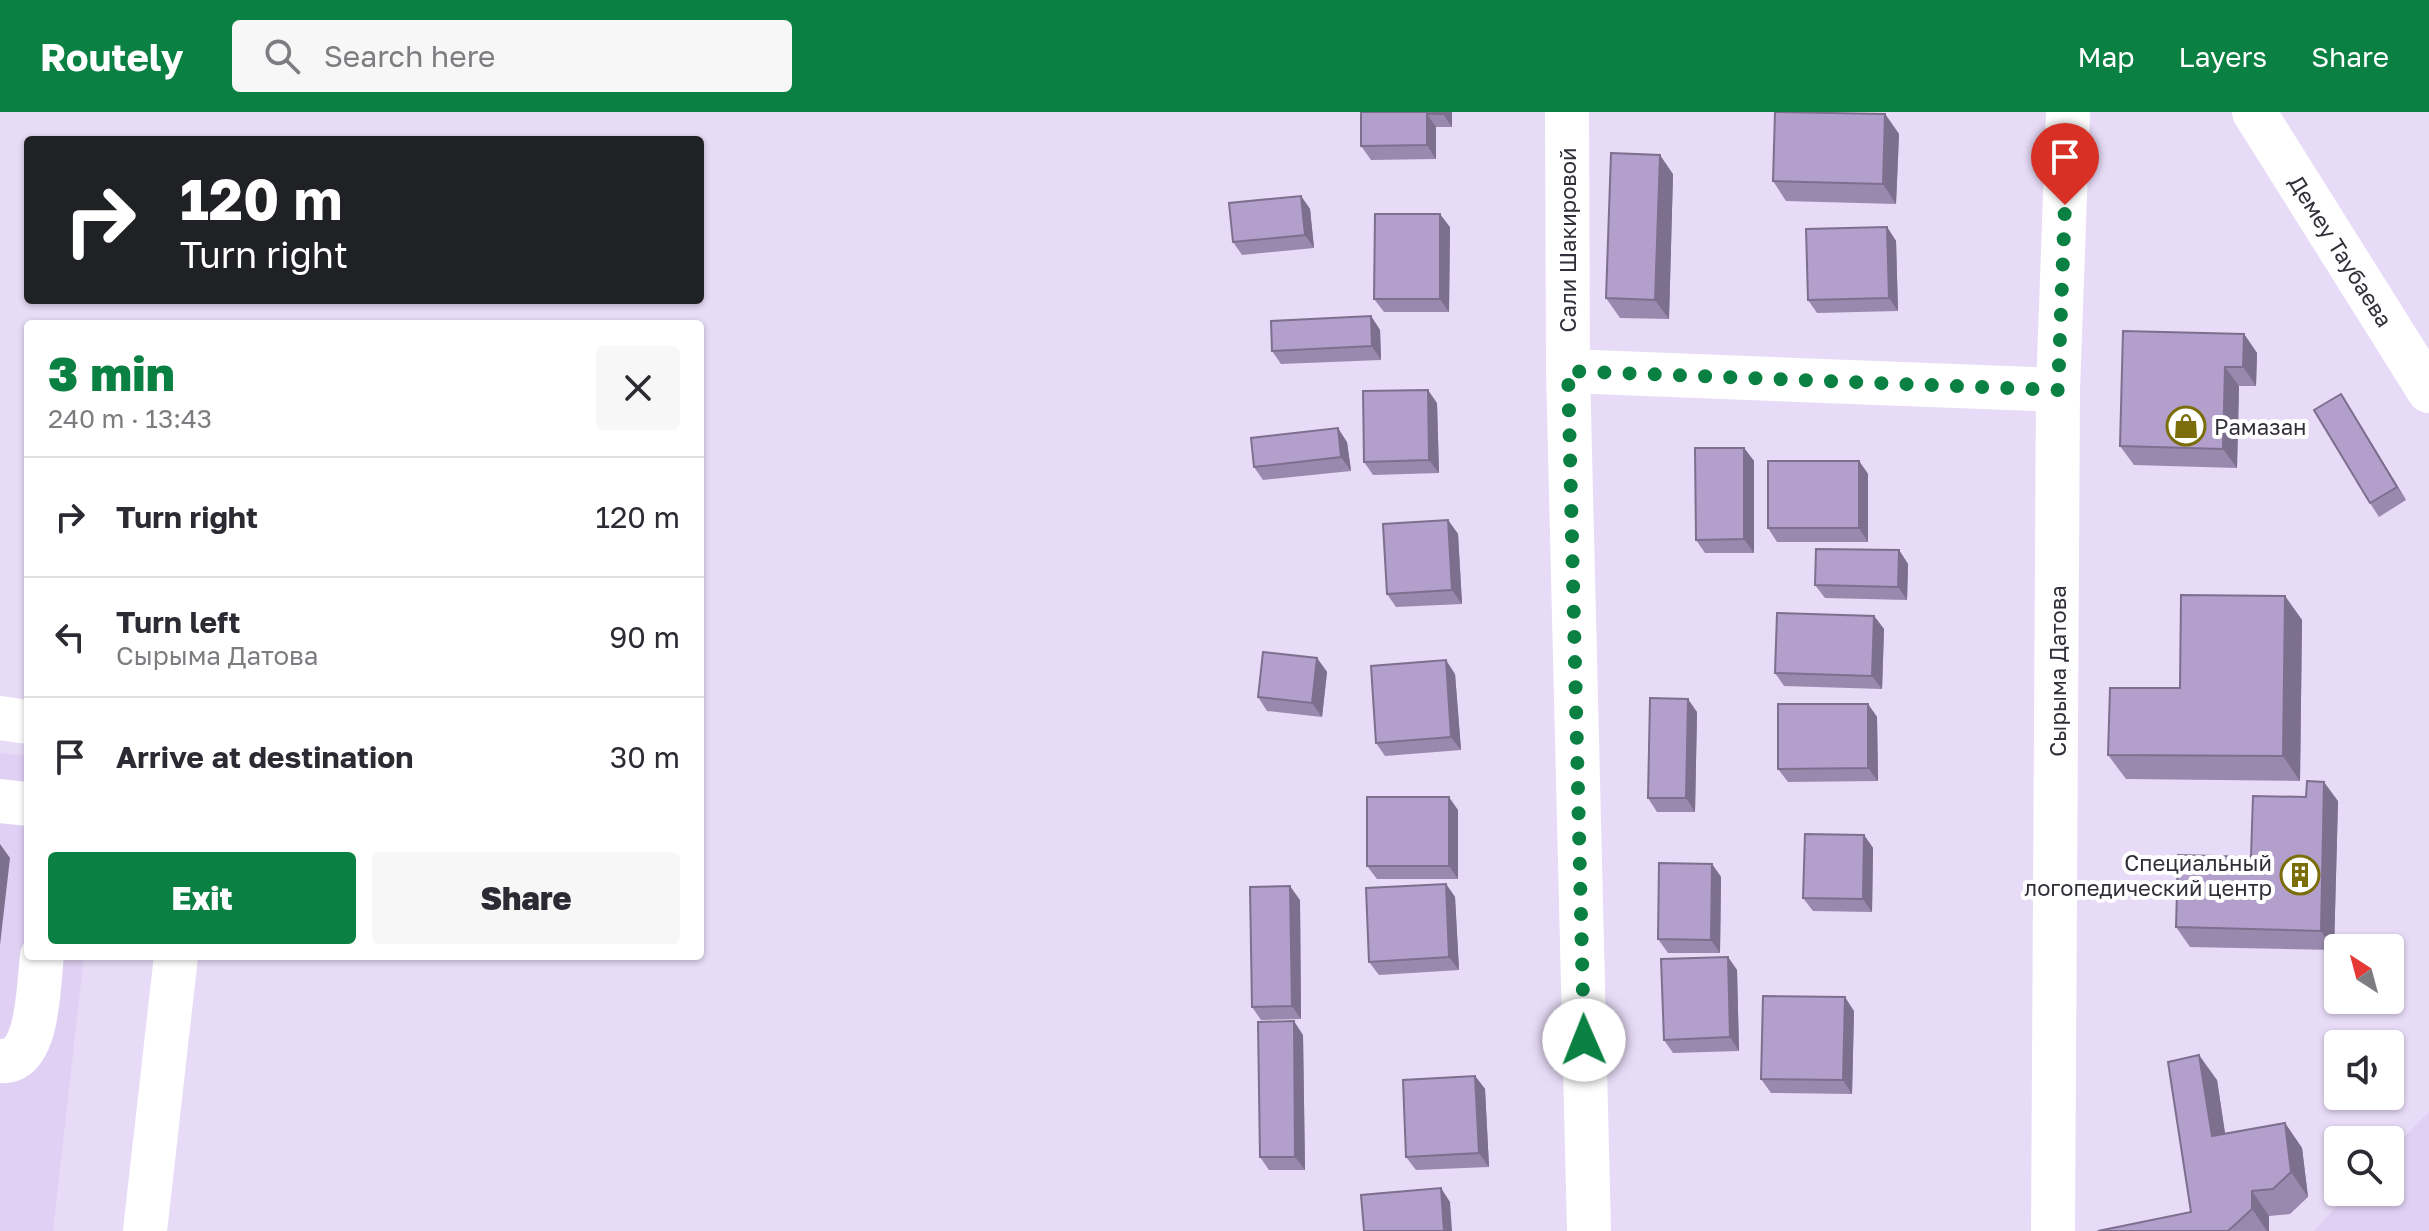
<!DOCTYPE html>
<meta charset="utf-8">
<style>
body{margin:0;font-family:"Golos Text",sans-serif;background:#f7f7f7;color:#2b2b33;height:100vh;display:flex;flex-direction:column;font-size:30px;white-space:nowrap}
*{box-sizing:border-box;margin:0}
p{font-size:26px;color:#7c7c81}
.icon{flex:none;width:44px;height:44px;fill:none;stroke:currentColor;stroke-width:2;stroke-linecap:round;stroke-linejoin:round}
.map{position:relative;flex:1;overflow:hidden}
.side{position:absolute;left:24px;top:208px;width:680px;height:640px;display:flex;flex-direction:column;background:#fff;border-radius:8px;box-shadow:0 2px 6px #0004}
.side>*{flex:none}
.top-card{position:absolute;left:24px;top:24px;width:680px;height:168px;border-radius:8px;box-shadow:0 2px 6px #0004;background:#202124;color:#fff;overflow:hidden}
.needle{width:52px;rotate:324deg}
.controls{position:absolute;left:2324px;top:822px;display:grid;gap:16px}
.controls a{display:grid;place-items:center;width:80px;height:80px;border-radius:8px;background:#fff;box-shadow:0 2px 6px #0004;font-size:40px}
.pin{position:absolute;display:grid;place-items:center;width:68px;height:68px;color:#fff;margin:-82px -34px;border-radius:50% 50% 50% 0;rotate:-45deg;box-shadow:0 0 8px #0007}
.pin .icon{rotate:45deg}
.me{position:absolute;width:88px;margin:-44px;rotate:359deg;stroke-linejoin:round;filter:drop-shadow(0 0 6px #0008)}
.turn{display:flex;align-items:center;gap:28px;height:168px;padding:0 24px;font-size:36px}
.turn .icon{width:104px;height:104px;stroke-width:2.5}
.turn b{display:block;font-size:56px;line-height:68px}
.round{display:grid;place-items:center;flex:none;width:84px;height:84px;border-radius:8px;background:#f7f7f7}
.summary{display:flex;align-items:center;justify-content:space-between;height:136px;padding:0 24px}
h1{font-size:48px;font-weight:800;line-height:60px;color:#0b8043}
.button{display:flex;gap:16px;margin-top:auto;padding:16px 24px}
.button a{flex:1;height:92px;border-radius:8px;background:#0b8043;color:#fff;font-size:32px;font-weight:800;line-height:92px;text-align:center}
.button a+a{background:#f7f7f7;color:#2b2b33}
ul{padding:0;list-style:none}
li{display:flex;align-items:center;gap:24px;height:120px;padding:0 24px;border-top:2px solid #e1e1e2}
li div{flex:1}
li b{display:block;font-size:30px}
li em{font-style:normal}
header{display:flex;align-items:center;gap:48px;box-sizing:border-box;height:112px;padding:0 40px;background:#0b8043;color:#fff}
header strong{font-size:38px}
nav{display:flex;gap:44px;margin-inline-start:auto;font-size:28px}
.search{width:560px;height:72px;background:#f7f7f7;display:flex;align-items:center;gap:20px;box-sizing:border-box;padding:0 28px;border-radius:8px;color:#7c7c81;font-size:30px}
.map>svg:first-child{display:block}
</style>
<header>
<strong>Routely</strong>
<div class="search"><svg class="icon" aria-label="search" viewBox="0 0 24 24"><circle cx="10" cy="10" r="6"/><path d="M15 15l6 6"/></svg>Search here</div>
<nav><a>Map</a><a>Layers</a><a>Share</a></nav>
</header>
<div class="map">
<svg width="2429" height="1119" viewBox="0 0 2429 1119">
<rect width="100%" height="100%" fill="#e7dbf7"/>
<g fill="#e0d1f4">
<path d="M0 641 28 644V844H84L53 1119H0Z"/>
<path d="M2429 1000V1119H2314L2350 1080H2390V1039Z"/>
</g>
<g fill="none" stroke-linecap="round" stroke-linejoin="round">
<g stroke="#fff" stroke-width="44">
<path d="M1567 0 1568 259 1589 1119"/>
<path d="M2254 0 2429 279"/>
<path d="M1568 259 2058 278"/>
<path d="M0 606 28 610"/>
<path d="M0 689 28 692"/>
<path d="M0 949C40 953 38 872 42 844"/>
<path d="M145 1119 176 844"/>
<path d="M2053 1119 2058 278 2068 0"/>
</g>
</g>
<g fill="#9989af">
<path d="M1361 0H1452V15H1436V47L1371 48 1361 34Z"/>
<path d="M1885 2 1899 22 1896 92 1786 89 1773 69Z"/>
<path d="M1673 62 1669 207 1620 206 1606 186Z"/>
<path d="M1301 84 1310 97 1314 136 1242 143 1233 130Z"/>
<path d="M1450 115 1449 200H1384L1374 187Z"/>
<path d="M1887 115 1896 129 1898 199 1817 201 1808 188Z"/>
<path d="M1371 204 1380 218 1381 248 1281 252 1272 239Z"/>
<path d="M2244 222 2257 241 2256 274H2239L2237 356 2134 353 2120 334Z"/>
<path d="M1437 291 1439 361 1373 363 1364 350Z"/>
<path d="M2350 296 2406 388 2379 405 2370 391Z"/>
<path d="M1347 330 1351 359 1263 368 1254 355Z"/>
<path d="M1744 336 1754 349V441H1705L1696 428Z"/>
<path d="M1859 349 1868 362V430H1777L1768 416Z"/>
<path d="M1448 408 1458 422 1462 492 1396 495 1387 482Z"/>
<path d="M1899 438 1908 452 1907 488 1825 486 1815 473Z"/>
<path d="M2285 484 2302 508 2300 669 2126 667 2108 643Z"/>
<path d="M1874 504 1884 517 1882 577 1784 574 1775 561Z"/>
<path d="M1317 546 1327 560 1322 605 1267 599 1258 585Z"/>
<path d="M1455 562 1461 638 1385 644 1376 631Z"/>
<path d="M1868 592 1877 605 1878 669 1788 670 1778 657Z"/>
<path d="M1697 600 1695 700H1657L1648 686Z"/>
<path d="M2306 685 2338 689 2334 838 2190 835 2176 815 2251 745Z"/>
<path d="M1458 698V767H1377L1367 754Z"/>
<path d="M1864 723 1873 736 1872 800 1813 799 1803 786Z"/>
<path d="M1712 752 1721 765 1720 841H1668L1658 827Z"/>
<path d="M1446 772 1455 785 1459 858 1379 863 1369 850Z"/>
<path d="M1300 788 1301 907 1261 908 1252 895Z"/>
<path d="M1728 845 1737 858 1739 939 1673 941 1664 928Z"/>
<path d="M1854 899 1852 982 1771 981 1761 967Z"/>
<path d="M1303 923 1305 1058H1269L1260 1045Z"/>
<path d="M1475 964 1485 977 1489 1055 1416 1058 1406 1045Z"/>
<path d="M2217 968 2225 1021 2285 1011 2302 1036 2308 1085 2290 1102 2269 1104V1119H2098L2191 1100Z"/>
</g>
<g fill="#7d6f8e">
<path d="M1443 0H1452V15L1443 2Z"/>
<path d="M1427 2 1436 15V47L1427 33Z"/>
<path d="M1885 2 1899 22 1896 92 1883 72Z"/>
<path d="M1660 43 1673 62 1669 207 1655 188Z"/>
<path d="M1301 84 1310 97 1314 136 1305 123Z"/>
<path d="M1440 102 1450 115 1449 200 1440 187Z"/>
<path d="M1887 115 1896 129 1898 199 1889 186Z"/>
<path d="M1371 204 1380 218 1381 248 1372 234Z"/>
<path d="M2244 222 2257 241 2256 274 2243 255Z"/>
<path d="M2225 255 2239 274 2237 356 2223 337Z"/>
<path d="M1428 278 1437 291 1439 361 1429 348Z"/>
<path d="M2341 282 2350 296 2406 388 2397 375Z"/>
<path d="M1338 316 1347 330 1351 359 1341 345Z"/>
<path d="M1744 336 1754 349V441L1744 427Z"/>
<path d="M1859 349 1868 362V430L1859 416Z"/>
<path d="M1448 408 1458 422 1462 492 1452 478Z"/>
<path d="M1899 438 1908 452 1907 488 1898 475Z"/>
<path d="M2285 484 2302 508 2300 669 2283 644Z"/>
<path d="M1874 504 1884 517 1882 577 1872 564Z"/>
<path d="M1317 546 1327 560 1322 605 1312 591Z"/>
<path d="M1446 548 1455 562 1461 638 1451 625Z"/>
<path d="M1688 587 1697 600 1695 700 1686 686Z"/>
<path d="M1868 592 1877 605 1878 669 1868 656Z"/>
<path d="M2324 670 2338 689 2334 838 2321 819Z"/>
<path d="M1449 685 1458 698V767L1449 754Z"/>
<path d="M1864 723 1873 736 1872 800 1863 787Z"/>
<path d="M0 732 10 746 0 833Z"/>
<path d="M1712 752 1721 765 1720 841 1711 828Z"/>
<path d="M1446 772 1455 785 1459 858 1449 845Z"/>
<path d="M1290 774 1300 788 1301 907 1292 894Z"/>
<path d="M1728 845 1737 858 1739 939 1730 925Z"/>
<path d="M1845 885 1854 899 1852 982 1843 968Z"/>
<path d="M1294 909 1303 923 1305 1058 1295 1045Z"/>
<path d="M2199 943 2217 968 2229 1048 2212 1024Z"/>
<path d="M1475 964 1485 977 1489 1055 1479 1041Z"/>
<path d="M2285 1011 2302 1036 2308 1085 2291 1060Z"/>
<path d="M1441 1076 1450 1090 1452 1119H1444Z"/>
<path d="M2252 1079 2269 1104V1119H2267L2252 1097Z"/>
</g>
<g fill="#b29fcb" stroke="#7d6f8e" stroke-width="2">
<path d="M1361 0H1443V2H1427V33L1361 34Z"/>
<path d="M1775 0 1885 2 1883 72 1773 69Z"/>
<path d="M1611 41 1660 43 1655 188 1606 186Z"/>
<path d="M1301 84 1305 123 1233 130 1229 91Z"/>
<path d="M1375 102H1440V187H1374Z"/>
<path d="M1887 115 1889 186 1808 188 1806 117Z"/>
<path d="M1371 204 1372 234 1272 239 1271 209Z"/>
<path d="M2123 219 2244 222 2243 255H2225L2223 337 2120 334Z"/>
<path d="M1428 278 1429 348 1364 350 1363 279Z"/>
<path d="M2341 282 2397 375 2370 391 2314 298Z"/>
<path d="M1338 316 1341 345 1254 355 1251 326Z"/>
<path d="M1695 336H1744V427L1696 428Z"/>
<rect x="1768" y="349" width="91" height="67"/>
<path d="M1448 408 1452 478 1387 482 1383 412Z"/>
<path d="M1816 437 1899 438 1898 475 1815 473Z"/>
<path d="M2181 483 2285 484 2283 644 2108 643 2110 576H2180Z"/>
<path d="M1777 501 1874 504 1872 564 1775 561Z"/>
<path d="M1263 540 1317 546 1312 591 1258 585Z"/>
<path d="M1446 548 1451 625 1376 631 1371 554Z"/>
<path d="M1650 586 1688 587 1686 686H1648Z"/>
<path d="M1778 592H1868V656L1778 657Z"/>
<path d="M2307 669 2324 670 2321 819 2176 815 2178 743 2251 745 2253 684 2306 685Z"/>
<rect x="1367" y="685" width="82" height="69"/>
<path d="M1805 722 1864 723 1863 787 1803 786Z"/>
<path d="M1659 751 1712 752 1711 828 1658 827Z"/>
<path d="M1446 772 1449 845 1369 850 1366 776Z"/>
<path d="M1290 774 1292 894 1252 895 1250 775Z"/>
<path d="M1728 845 1730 925 1664 928 1661 847Z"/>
<path d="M1763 884 1845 885 1843 968 1761 967Z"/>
<path d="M1294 909 1295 1045H1260L1258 910Z"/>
<path d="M2199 943 2212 1024 2285 1011 2291 1060 2273 1077 2252 1079V1097L2228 1119H2098L2191 1100 2168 950Z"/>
<path d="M1475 964 1479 1041 1406 1045 1403 968Z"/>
<path d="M1441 1076 1444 1119H1364L1361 1083Z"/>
</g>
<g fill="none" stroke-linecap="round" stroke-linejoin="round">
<path stroke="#0b8043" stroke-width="14" stroke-dasharray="0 25.2" d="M1584 928 1568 259 2058 278 2065 93"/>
</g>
<defs>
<symbol id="shop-ring" viewBox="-11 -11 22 22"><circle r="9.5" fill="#fff" stroke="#7b6d09" stroke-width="1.5"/><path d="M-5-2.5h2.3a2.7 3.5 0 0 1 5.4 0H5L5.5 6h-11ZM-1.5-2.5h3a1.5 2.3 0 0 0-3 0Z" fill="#7b6d09"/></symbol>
<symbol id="building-ring" viewBox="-11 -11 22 22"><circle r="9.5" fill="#fff" stroke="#7b6d09" stroke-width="1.5"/><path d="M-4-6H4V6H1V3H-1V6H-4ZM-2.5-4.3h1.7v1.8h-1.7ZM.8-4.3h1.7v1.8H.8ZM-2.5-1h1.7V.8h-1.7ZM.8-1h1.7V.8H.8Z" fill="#7b6d09"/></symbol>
</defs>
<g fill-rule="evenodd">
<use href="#shop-ring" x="2164" y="292" width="44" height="44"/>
<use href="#building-ring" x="2278" y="741" width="44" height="44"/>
</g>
<g text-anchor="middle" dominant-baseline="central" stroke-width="8" stroke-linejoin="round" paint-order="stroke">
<g font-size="22" fill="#332f39" stroke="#fff">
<text transform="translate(1567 128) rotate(-90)">Сали Шакировой</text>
<text transform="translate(2341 139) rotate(58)">Демеу Таубаева</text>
<text transform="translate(2057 559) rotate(-90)">Сырыма Датова</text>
</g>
<g font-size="22" fill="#332f39" stroke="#fff" text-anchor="start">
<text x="2214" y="314">Рамазан</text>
<text x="2272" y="750" text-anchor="end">Специальный<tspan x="2272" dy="25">логопедический центр</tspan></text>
</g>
</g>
</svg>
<div class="controls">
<a><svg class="needle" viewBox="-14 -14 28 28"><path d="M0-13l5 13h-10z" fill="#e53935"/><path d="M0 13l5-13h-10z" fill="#7c7c81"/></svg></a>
<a><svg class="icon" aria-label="sound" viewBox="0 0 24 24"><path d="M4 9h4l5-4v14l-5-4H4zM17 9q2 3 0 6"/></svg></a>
<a><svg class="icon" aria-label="search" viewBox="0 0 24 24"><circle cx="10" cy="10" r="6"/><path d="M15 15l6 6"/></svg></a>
</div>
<div class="pin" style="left:2065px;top:93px;background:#d93025"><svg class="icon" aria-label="arrive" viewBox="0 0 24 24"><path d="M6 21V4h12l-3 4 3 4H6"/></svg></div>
<svg class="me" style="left:1584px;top:928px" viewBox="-20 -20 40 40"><circle r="19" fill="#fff"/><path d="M0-13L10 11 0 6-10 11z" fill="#0b8043"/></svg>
<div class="top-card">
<div class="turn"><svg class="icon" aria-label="right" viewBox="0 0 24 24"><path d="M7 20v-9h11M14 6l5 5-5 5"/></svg><div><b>120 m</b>Turn right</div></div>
</div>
<section class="side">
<div class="summary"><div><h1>3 min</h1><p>240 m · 13:43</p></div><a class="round"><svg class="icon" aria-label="close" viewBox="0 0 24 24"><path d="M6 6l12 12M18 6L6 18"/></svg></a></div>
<ul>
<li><svg class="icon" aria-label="right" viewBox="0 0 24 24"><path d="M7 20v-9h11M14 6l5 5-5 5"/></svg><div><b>Turn right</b></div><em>120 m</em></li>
<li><svg class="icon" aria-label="left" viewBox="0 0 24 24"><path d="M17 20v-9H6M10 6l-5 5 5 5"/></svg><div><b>Turn left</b><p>Сырыма Датова</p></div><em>90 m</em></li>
<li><svg class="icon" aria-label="arrive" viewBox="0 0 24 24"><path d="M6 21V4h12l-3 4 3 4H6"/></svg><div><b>Arrive at destination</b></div><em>30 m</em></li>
</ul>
<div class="button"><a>Exit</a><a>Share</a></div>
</section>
</div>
